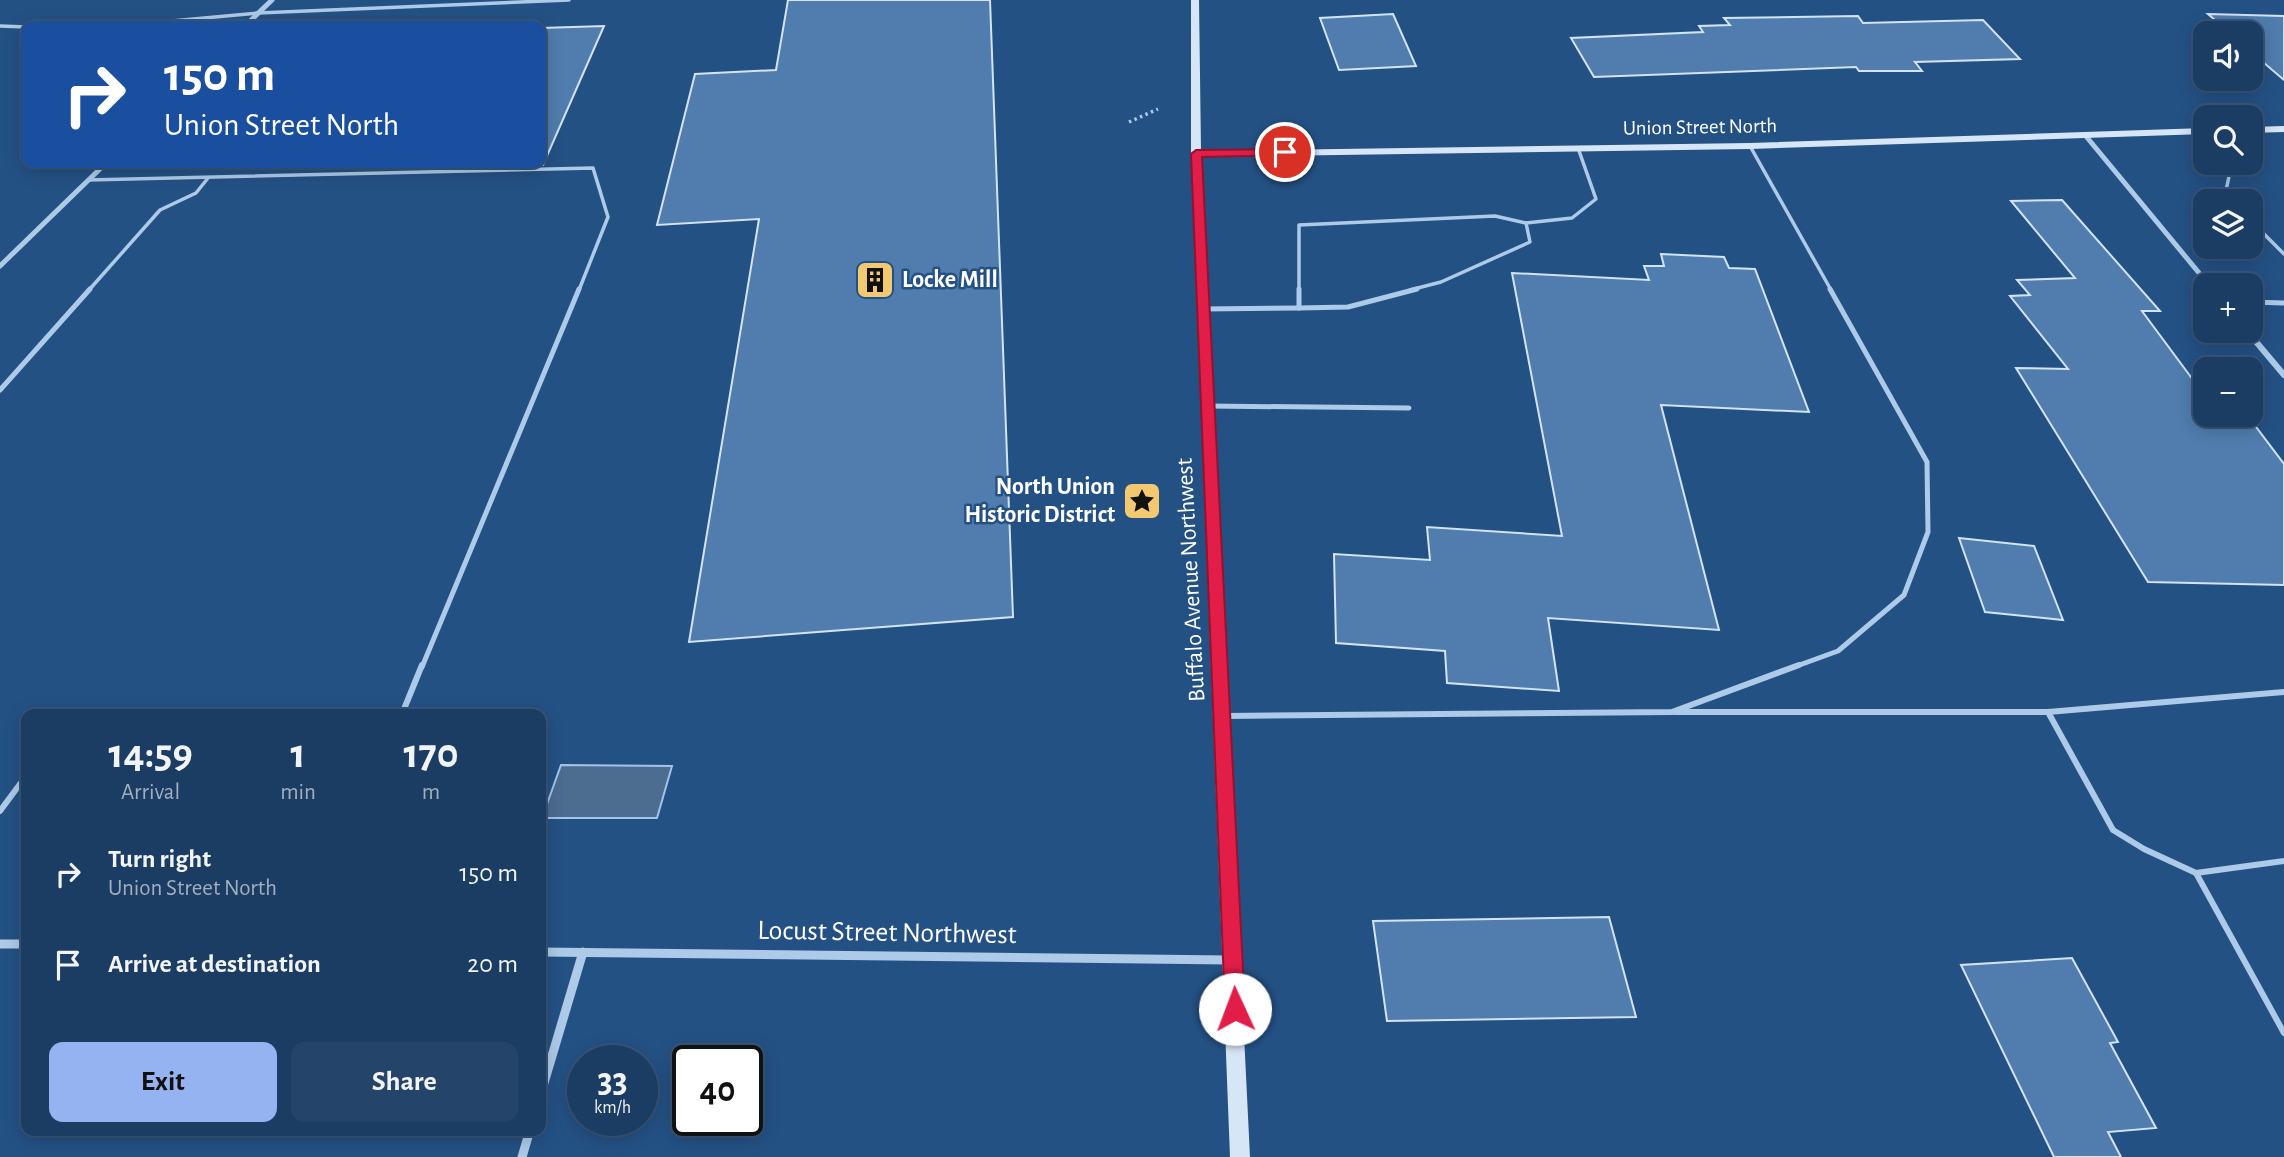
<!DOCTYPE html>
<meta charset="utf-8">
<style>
body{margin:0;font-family:"Alegreya Sans",sans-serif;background:#244469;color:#f1f3f6;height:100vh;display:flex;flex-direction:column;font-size:26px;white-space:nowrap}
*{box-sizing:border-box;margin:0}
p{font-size:23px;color:#a0aebe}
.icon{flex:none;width:38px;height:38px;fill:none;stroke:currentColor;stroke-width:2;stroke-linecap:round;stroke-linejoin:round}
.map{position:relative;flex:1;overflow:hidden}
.details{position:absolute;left:21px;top:709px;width:525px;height:427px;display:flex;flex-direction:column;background:#1b3d63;border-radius:14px;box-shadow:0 4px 18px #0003,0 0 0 2px #395678}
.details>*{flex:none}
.hud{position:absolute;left:21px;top:21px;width:525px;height:147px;border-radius:14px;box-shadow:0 4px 18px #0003,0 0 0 2px #395678;background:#1a4fa0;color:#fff;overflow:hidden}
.controls{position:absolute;left:2193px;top:21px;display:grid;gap:14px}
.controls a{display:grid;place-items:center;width:70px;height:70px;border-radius:14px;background:#1b3d63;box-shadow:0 4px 18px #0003,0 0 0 2px #395678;font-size:35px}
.speed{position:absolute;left:567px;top:1045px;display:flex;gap:14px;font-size:35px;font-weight:700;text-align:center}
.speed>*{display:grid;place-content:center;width:91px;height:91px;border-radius:50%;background:#1b3d63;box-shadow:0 4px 18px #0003,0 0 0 2px #395678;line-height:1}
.speed small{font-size:18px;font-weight:400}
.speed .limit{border:4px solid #111;border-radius:10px;background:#fff;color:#111}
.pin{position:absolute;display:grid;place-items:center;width:60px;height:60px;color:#fff;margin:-30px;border:4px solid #fff;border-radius:50%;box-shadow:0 2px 7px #0007}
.me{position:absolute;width:77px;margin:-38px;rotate:358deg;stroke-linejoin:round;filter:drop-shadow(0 0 5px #0008)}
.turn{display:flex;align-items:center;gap:24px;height:147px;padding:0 28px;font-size:32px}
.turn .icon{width:91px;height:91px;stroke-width:2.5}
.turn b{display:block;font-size:49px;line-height:60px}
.eta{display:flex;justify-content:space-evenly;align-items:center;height:119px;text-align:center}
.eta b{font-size:42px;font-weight:700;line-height:49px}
.action{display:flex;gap:14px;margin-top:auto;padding:14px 28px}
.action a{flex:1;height:80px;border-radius:14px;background:#95b2f1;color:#111;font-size:28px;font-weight:700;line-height:80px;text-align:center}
.action a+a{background:#244469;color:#f1f3f6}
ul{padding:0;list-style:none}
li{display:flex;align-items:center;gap:21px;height:91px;padding:0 28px}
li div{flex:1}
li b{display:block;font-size:26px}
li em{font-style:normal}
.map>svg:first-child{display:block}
</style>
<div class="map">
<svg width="2284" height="1157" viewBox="0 0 2284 1157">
<rect width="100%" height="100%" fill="#245184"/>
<path fill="#4c6c90" stroke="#a1c5e9" stroke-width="2" d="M561 765 672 766 657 818H542Z"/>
<g fill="#507dae" stroke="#d1e3f6" stroke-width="2">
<path d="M788 0H990L1013 617 689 642 759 219 657 225 695 74 776 70Z"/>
<path d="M1393 14 1416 66 1339 70 1320 18Z"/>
<path d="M2208 14 2284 16V80L2250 51V33H2230Z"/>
<path d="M1858 16 1863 23 1983 20 2020 59 1915 62 1922 71H1859L1856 67 1594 77 1571 38 1703 32 1699 26 1730 25 1724 18Z"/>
<path d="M604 26 543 165H541V28Z"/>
<path d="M2062 200 2160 311H2142L2205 396V415H2247L2284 464V585L2148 582 2016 368 2068 369 2010 296 2030 295 2017 280 2075 278 2011 201Z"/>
<path d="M1661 254 1724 257 1729 268 1755 269 1809 412 1661 405 1719 630 1548 618 1559 691 1447 683 1445 651 1336 643 1334 554 1430 560 1427 527 1562 536 1512 273 1649 280 1644 266H1664Z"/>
<path d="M1959 538 2034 546 2063 620 1985 612Z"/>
<path d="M1609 917 1636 1017 1387 1021 1373 921Z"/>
<path d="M2072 958 2118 1042 2110 1043 2156 1128 2108 1132 2121 1157H2054L1961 965Z"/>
</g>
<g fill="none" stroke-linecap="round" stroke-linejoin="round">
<path stroke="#adcae8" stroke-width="3.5" stroke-dasharray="2.5 3.5" stroke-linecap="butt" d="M1129 122 1158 109"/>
<g stroke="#adcae8" stroke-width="3.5">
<path d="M0 26 26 27"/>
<path d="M117 26 258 13 569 0"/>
<path d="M2193 132 2205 141"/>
<path d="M1750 146 1831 290"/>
<path d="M2226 163 2230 172 2225 195 2231 201"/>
<path d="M88 180 593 168 608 217 579 290"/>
<path d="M2250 220 2284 254"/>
<path d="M1526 223 1572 218 1596 199 1578 148"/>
<path d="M89 290 160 210 196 193 208 178"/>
<path d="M1299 290V225L1495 216 1526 223 1530 242 1441 282 1410 290"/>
</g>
<g stroke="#adcae8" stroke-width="5">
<path d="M1299 289V308"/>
<path d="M2250 302 2284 303"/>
<path d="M1299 308 1348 307 1417 289"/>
<path d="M1204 309 1299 308"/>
<path d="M0 390 90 289"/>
<path d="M1208 406 1409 408"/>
<path d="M422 667 579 289"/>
<path d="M1794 667 1838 651 1904 595 1928 532 1927 462 1830 289"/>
</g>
<g stroke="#adcae8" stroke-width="6">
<path d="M1675 712H2048L2284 692"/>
<path d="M2048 712 2113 830 2144 849 2196 873 2284 1033"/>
<path d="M402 714 422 665"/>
<path d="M1225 716 1672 712 1799 665"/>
<path d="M0 811 26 776"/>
<path d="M2196 873 2284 861"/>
</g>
<g stroke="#adcae8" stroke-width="5">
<path d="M245 26 272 0"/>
<path d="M2085 135 2209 285"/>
<path d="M0 266 106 163"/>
</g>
<path stroke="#adcae8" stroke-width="6" d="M2247 331 2284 375"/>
<g stroke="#adcae8" stroke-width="9">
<path d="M0 944H26"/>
<path d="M541 952 1229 960"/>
<path d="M541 1093 583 952"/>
<path d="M522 1157 530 1130"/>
</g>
<g fill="#d7e6f7" fill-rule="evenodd">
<path d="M1191 0H1199L1201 151 1750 143 2205 128V134L1750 149 1201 157 1250 1157H1230L1191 154Z"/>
<path d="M2284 126V132L2250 133V127Z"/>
</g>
</g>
<path fill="#e11d48" stroke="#92132f" stroke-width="2" d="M1285 149 1289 150V155L1202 157 1245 1009 1242 1017 1235 1020 1228 1017 1225 1009 1191 154 1196 150Z"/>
<defs>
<symbol id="building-square" viewBox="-11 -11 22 22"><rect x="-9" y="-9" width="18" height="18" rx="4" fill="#f2c971" stroke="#245184"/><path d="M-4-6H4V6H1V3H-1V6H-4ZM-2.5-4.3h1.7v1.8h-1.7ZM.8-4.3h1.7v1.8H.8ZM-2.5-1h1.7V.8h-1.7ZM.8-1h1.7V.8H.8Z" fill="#111"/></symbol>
<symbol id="sight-square" viewBox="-11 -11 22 22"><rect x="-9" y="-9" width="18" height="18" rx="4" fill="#f2c971" stroke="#245184"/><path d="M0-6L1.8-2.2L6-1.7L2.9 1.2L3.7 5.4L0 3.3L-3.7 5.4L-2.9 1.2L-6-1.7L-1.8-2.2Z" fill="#111"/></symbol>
</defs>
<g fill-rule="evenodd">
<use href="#building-square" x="853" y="258" width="44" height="44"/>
<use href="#sight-square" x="1120" y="479" width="44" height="44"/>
</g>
<g text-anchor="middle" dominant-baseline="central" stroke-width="5" stroke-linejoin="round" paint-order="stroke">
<g font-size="21" fill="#fff" stroke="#245184">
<text transform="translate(1700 127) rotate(-1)">Union Street North</text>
</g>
<g font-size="24" font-weight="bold" fill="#fff" stroke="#245184" text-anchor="start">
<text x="902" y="280">Locke Mill</text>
<text x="1115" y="487" text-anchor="end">North Union<tspan x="1115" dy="28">Historic District</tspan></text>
</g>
<g font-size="24" fill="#fff" stroke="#245184">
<text transform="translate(1191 580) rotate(-93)">Buffalo Avenue Northwest</text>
</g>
<g font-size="28" fill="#fff" stroke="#245184">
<text transform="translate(887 933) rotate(1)">Locust Street Northwest</text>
</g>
</g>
</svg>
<div class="controls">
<a><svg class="icon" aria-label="sound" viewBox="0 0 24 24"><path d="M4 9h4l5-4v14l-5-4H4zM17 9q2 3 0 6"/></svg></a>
<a><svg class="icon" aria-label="search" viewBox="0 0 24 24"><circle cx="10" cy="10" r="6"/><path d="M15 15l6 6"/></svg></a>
<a><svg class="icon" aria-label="layers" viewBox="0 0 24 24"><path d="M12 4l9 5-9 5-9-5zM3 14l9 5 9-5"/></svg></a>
<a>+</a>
<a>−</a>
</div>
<div class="speed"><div>33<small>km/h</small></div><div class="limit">40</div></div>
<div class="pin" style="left:1285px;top:152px;background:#d93025"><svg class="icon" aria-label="arrive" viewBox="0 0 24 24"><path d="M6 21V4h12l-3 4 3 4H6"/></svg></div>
<svg class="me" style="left:1235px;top:1009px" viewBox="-20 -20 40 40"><circle r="19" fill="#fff"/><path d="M0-13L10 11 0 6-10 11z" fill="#e11d48"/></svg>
<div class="hud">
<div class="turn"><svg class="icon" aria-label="right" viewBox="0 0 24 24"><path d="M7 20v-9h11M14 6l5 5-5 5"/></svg><div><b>150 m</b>Union Street North</div></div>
</div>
<section class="details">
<div class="eta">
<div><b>14:59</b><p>Arrival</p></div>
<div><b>1</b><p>min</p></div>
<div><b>170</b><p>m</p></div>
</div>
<ul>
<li><svg class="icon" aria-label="right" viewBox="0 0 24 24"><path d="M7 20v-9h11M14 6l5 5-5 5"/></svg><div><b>Turn right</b><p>Union Street North</p></div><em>150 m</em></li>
<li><svg class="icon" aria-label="arrive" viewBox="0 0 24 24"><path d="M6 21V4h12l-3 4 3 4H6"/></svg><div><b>Arrive at destination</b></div><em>20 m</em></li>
</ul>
<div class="action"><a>Exit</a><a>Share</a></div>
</section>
</div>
